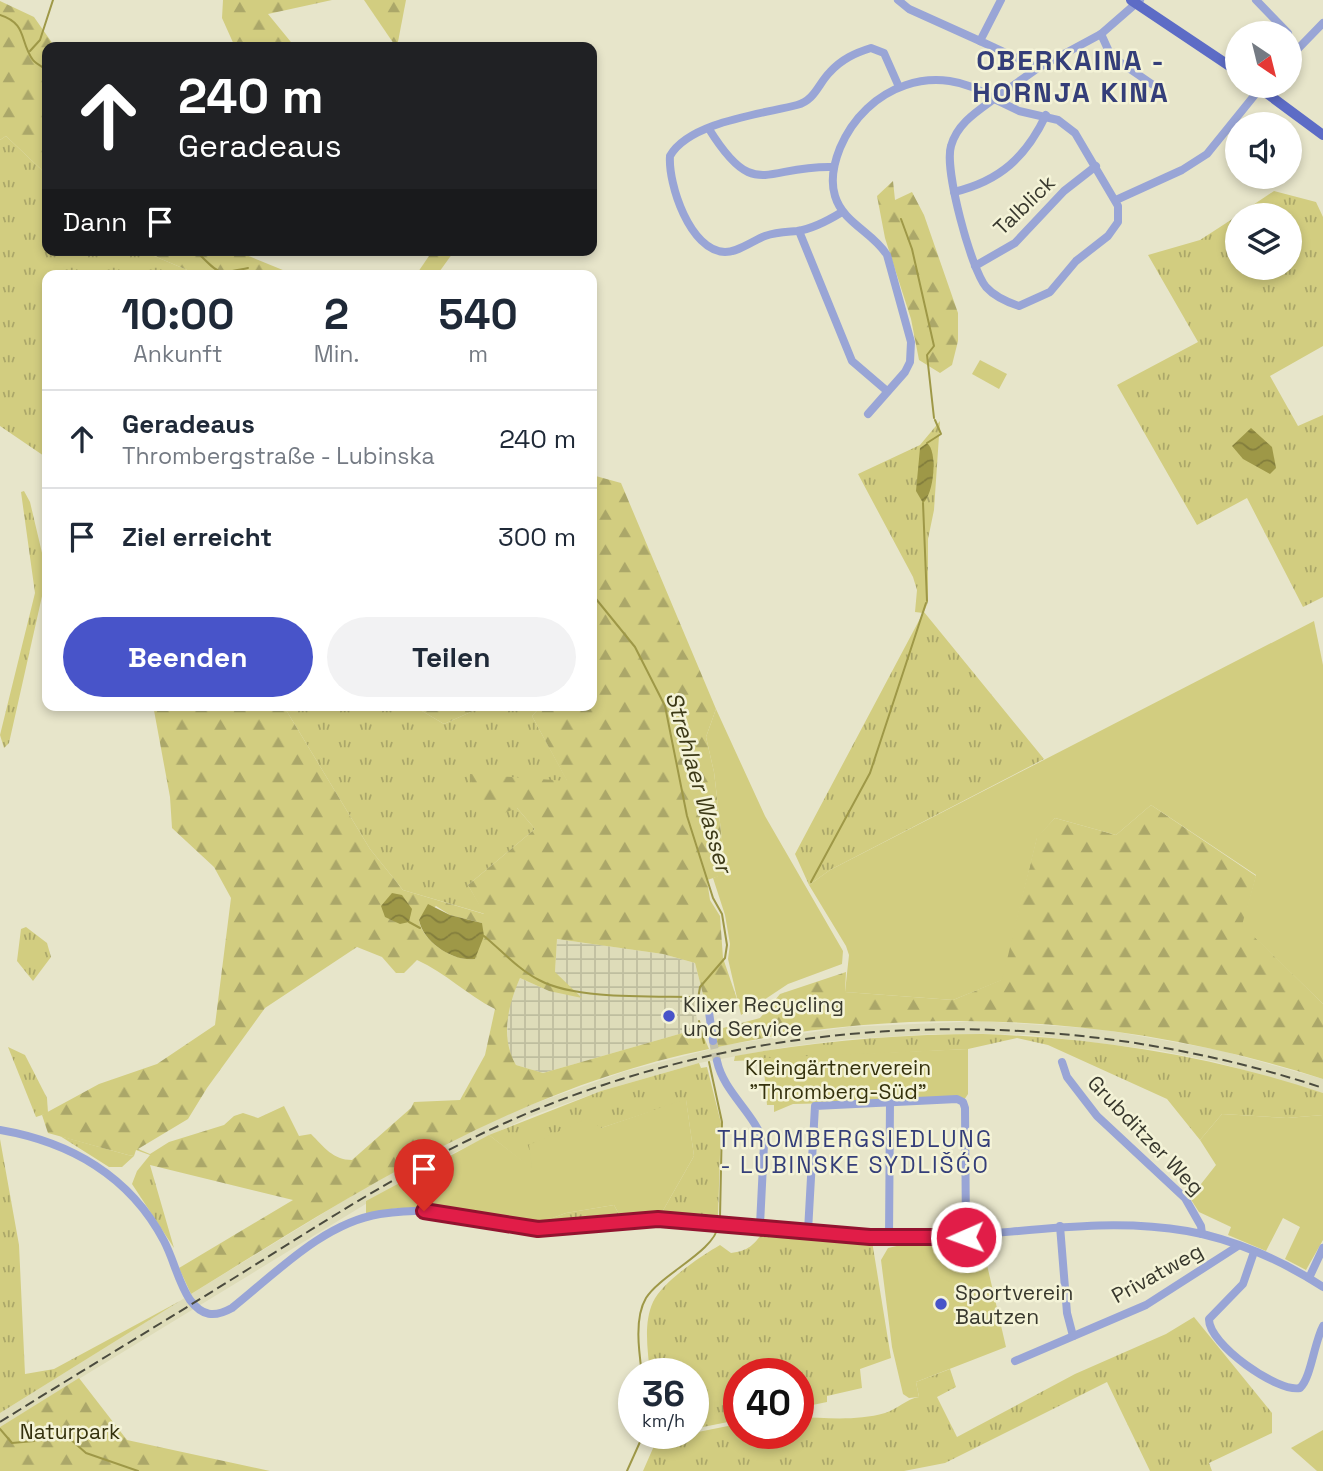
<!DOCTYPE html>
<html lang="de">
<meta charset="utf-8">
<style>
body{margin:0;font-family:"Space Grotesk",sans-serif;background:#f2f2f3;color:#1f2937;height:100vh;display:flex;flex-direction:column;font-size:26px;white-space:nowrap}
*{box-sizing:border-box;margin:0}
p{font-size:23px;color:#747a83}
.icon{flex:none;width:38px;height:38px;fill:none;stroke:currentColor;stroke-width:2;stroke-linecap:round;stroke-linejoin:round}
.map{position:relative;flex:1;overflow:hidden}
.panel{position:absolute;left:42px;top:270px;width:555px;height:441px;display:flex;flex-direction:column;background:#fff;border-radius:14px;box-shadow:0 4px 10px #0003}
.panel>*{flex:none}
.banner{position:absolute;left:42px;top:42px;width:555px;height:214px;border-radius:14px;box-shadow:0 4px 10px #0003;background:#202124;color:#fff;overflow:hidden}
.needle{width:46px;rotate:145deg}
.fabs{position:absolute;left:1225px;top:21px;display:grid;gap:14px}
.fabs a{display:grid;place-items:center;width:77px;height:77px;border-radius:50%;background:#fff;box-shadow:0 4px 10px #0003;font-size:35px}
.speed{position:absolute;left:618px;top:1358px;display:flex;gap:14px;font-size:35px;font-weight:700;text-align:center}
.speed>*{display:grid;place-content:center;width:91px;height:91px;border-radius:50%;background:#fff;box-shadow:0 4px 10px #0003;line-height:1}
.speed small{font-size:18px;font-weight:400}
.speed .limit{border:10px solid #d22;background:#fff;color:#111}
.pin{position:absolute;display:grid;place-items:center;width:60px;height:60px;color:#fff;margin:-72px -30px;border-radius:50% 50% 50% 0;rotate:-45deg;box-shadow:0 0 7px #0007}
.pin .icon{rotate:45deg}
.me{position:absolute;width:77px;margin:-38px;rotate:268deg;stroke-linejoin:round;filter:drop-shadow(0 0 5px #0008)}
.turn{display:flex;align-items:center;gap:24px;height:147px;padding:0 21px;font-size:32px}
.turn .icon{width:91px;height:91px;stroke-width:2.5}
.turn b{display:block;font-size:49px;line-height:60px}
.then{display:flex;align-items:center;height:66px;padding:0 21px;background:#0003;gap:14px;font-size:26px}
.eta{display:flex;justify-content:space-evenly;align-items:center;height:119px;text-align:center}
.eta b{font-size:42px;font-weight:800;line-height:49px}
.action{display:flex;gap:14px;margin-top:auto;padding:14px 21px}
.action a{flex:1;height:80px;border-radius:42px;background:#4854c9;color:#fff;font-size:28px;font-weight:800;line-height:80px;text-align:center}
.action a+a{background:#f2f2f3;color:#1f2937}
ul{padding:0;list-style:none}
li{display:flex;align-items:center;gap:21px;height:98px;padding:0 21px;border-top:2px solid #e0e1e3}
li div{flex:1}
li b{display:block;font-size:26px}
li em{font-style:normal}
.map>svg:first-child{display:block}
</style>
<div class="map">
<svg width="1323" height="1471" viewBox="0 0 1323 1471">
<defs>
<pattern id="industrial-grid" width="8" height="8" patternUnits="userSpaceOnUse" patternTransform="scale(1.75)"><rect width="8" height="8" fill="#dedcb9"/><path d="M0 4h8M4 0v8" fill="none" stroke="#bfbe9f"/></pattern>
<pattern id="grass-tufts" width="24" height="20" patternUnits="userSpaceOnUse" patternTransform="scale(1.75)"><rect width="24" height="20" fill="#d2cd80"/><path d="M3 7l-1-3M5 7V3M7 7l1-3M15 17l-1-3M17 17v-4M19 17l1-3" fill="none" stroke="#aba769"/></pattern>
<pattern id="forest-firs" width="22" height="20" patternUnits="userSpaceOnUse" patternTransform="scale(1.75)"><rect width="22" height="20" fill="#d2cd80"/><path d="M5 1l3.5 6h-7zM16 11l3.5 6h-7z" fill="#aba769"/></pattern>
<pattern id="water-waves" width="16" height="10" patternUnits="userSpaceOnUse" patternTransform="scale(1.75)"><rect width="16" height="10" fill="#9e9847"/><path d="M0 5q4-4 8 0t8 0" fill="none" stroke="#827d3c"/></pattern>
</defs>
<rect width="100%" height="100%" fill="#e7e5ca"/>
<path fill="#dedcb9" d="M982 1021 1100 1029 1219 1050 1323 1079V1093L1216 1062 1156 1050 1031 1035 934 1034 850 1039 786 1047 699 1063 601 1091 529 1117 433 1163 0 1427V1413L191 1294 394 1170 502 1115 626 1071 731 1044 848 1027Z"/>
<path fill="url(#industrial-grid)" d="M557 939 663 954 695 963 707 1010 695 1011 700 1028 543 1073 516 1065 507 1050 508 1004 520 978 549 991 555 972Z"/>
<g fill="url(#grass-tufts)">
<path d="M6 136 47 175V250H140L199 275H47V458L0 426V140Z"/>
<path d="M1274 191 1316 202 1323 217V346L1270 376 1298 426 1323 415V597L1303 607 1247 498 1197 525 1117 385 1198 342 1148 255 1200 240 1237 216V268H1290V215H1238Z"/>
<path d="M940 421 934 510 928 539V602L924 612 1044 759 830 870 809 885 795 854 923 613 915 612 917 590 913 577 858 474 920 445Z"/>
<path d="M24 491 30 502 47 574 9 743 4 748 0 735 35 593 21 492Z"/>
<path d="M283 705H412L444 724 473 711 477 705H542L532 716 568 782 517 808 535 829 468 885 485 914 403 890 370 849Z"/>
<path d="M26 927 47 943 51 957 33 981 17 961 21 929Z"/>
<path d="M983 1034C1099 1038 1212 1056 1323 1093V1115L1287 1118 1222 1114 1200 1140 1167 1099 1048 1045 1017 1038 968 1049 734 1061 735 1056C817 1041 899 1034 983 1034Z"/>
<path d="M8 1047 25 1055 47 1098 48 1113 36 1117Z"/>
<path d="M699 1063 701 1068 707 1067 721 1123 718 1216 661 1214 694 1156 686 1100 601 1128 532 1169 489 1135 601 1091Z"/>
<path d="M60 1136 128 1155 134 1156 122 1167H109Z"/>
<path d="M0 1139 19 1245 25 1374 54 1369 180 1301 0 1413Z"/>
<path d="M150 1155V1165L174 1248 132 1184 137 1171Z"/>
<path d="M614 1205 621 1218 528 1227 566 1213Z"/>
<path d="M763 1232 872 1241 891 1358 860 1369 862 1388 827 1396V1402L798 1408V1374H738V1420L693 1429V1374H650C648 1351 643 1324 653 1302 662 1282 701 1256 720 1245L731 1253C748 1251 754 1245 763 1232Z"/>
<path d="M1194 1317 1272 1413V1433L1209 1463 1212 1471H1150L1107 1382 945 1463 904 1471H643L654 1446 655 1433H693L738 1424V1433H798V1417C827 1418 857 1421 885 1413 898 1409 906 1399 919 1397L916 1382 950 1369 956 1387 937 1397 957 1437 1075 1374 1166 1334Z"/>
</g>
<g fill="url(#forest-firs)" fill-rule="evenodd">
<path d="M223 0H332L268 14 295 47H235L222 18Z"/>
<path d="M364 0H406L397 47H396Z"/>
<path d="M0 1 34 17 55 47H47V175L6 136 0 140Z"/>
<path d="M893 181 895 200 912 192 924 215 958 313V341L952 365 940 373 919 360 911 319 885 238 877 196Z"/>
<path d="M140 250H234L295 275H199Z"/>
<path d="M433 250H455L437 275H416Z"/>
<path d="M592 475 621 483 716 709 706 737 714 772 726 874 707 880 710 900 720 916 723 958 737 999 707 1010 695 963 663 954 557 939 555 972 582 998 549 991 520 978C508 1005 500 1038 516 1065L543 1073 700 1028 709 1049C516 1088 355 1193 191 1294L179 1268 293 1200 150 1165V1155L136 1150 134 1156 128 1155 48 1133 42 1115 99 1084 157 1064 215 1025 231 898 214 867 172 828 170 797 153 705H283L370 849 403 890 484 914 468 885 535 829 517 808 478 823 470 774 567 781 532 716 542 705H592ZM436 906 450 915 482 923 475 959C453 962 422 941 419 920ZM357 947 382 957 396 973H404L417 960C446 973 467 995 495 1009L485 1055 460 1100 414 1102 411 1108 352 1160C333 1160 324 1147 311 1134L299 1136 284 1106 258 1118 243 1113 234 1116 224 1125 169 1142 150 1154 138 1149 188 1119 207 1088 265 1008Z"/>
<path d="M412 705H477L473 711 444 724Z"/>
<path d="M1151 805 1256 876 1243 925 1323 1004V1079C1129 1016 918 1003 718 1047L716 1037 723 1028 760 1018 780 994 846 972 845 992 953 1000 1001 980 1037 837 1055 818 1116 835Z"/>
<path d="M79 1378 127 1440 270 1471H0V1427Z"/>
</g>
<g fill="#d2cd80">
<path d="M980 360 1007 374 999 389 972 374Z"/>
<path d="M1314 621 1323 665V1004L1242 925 1256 875 1151 805 1116 835 1055 818 1037 838 1002 980 953 1000 845 992 849 955 846 946 809 885 830 870Z"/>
<path d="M716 709 765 816 843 951 842 964 788 984 741 1015 728 959 730 944 725 915 713 878 726 873 714 772 706 737Z"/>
<path d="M968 1049V1094L964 1100 793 1104 774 1112V1105H767L763 1058Z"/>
<path d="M686 1099 694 1156 661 1214 621 1218 614 1205 566 1213 528 1227 432 1208H397L366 1214V1201L489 1135 532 1168 529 1145 588 1118 601 1128Z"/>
<path d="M1222 1114 1287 1118 1323 1115V1240L1306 1270 1285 1259 1300 1227 1283 1218 1266 1251 1228 1235 1231 1227 1199 1212 1190 1198 1216 1165 1200 1140Z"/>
<path d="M981 1239 1006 1347 916 1382 919 1397 909 1398 903 1394 892 1347 881 1260 888 1248 901 1245Z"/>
<path d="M1323 1430V1471H1317L1291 1448Z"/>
</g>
<g fill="url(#water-waves)">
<path d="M1251 428 1272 447 1276 468 1270 474 1243 459 1232 446Z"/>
<path d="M927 443C938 451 934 494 923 503L916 491 920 448Z"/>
<path d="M392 893 402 895 412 909 409 922 400 924 385 917 381 906Z"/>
<path d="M428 904 450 915 482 923 484 936 475 959C453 962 423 942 419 920Z"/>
</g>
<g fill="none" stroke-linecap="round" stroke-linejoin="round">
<g stroke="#9e9847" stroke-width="2">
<path d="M0 15C28 24 19 41 33 60 36 64 43 67 47 70"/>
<path d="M30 51 40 40 53 0"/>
<path d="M901 219 912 249 934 346 927 355 934 418"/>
<path d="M195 250C221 276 216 274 248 268"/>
<path d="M927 443 941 434 935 420"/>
<path d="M923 503 927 601"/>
<path d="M592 594 635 647 665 706 687 816 713 898 722 914 727 945 725 958 700 987 697 1005"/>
<path d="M811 882 870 773 926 603"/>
<path d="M409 922 420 928"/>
<path d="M484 936C501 950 519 970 539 980 576 1000 653 996 695 997"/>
<path d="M699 1021 704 1043"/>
<path d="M709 1062 722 1122 720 1217"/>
<path d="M642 1374C639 1352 634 1318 646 1298 660 1275 715 1251 718 1226"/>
<path d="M0 1429 12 1443 34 1441 45 1430 61 1431 86 1453 138 1471"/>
<path d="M627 1471 644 1433"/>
</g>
<path stroke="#c4c2ab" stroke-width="8" stroke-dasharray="8 4" stroke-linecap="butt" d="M713 1041 717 1061"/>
<g stroke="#99a5d6" stroke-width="8">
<path d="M898 0 909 9 980 41"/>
<path d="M1256 0 1288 33"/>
<path d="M1101 34 1111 56 1159 89"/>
<path d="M1290 57 1323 23"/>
<path d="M1038 68 1101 34 1140 0"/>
<path d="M994 99 1019 111 1058 120 1075 133 1118 206V222L1108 236 1076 261 1050 292 1019 306C1007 302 995 297 986 287 971 269 944 169 951 146 957 124 976 112 994 99Z"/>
<path d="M709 129C755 203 765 165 833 167"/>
<path d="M954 192C1000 181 1026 157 1046 115"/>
<path d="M1116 200 1182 170 1207 154 1262 86"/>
<path d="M842 212C829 220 813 229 797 231 786 232 776 232 765 236 752 241 739 252 725 252 690 251 668 184 670 156 689 122 762 114 797 105 815 100 818 84 830 72 842 59 855 53 871 48L884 53 899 87"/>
<path d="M799 231 852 361 887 391"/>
<path d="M975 266 1015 243 1064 191 1096 166"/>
<path d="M868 414 905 372 910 362 911 342 887 255C873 232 843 223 835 196 830 180 834 163 840 148 866 86 937 59 994 99L1038 68 980 41 1001 0"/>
<path d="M709 1012 713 1041"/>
<path d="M717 1061C724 1093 755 1113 764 1144L760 1225"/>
<path d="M1062 1062 1067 1077 1097 1116 1185 1198 1201 1226 1202 1234"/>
<path d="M0 1130C70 1142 130 1176 164 1241 174 1260 178 1282 190 1300 202 1316 214 1318 232 1308 275 1274 323 1223 380 1214 404 1211 430 1209 454 1213 482 1218 508 1228 538 1229 578 1229 617 1220 657 1219 737 1217 817 1236 896 1238 994 1240 1089 1214 1187 1231 1234 1239 1283 1261 1323 1287"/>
<path d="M1060 1226 1067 1313 1073 1336"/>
<path d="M808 1231 815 1106 957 1099 963 1102 965 1108 966 1237"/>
<path d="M889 1237 890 1101"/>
<path d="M1254 1252 1243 1284 1209 1319C1208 1344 1278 1393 1300 1388 1311 1378 1314 1343 1323 1326"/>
<path d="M1309 1278 1323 1248"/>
<path d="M1015 1361 1146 1305 1238 1246"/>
</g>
<g stroke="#5d6cc6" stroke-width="10">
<path d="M1131 0 1237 71"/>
<path d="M1257 86 1323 135"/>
</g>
<path stroke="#4b4b3e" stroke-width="2" stroke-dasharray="10 5" stroke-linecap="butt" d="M0 1422C83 1370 167 1320 250 1268 333 1216 415 1163 505 1123 760 1009 1059 1001 1323 1088"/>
</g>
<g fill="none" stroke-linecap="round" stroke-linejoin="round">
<defs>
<path id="route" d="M424 1211 538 1229 658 1219 870 1237H966"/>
</defs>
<use href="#route" stroke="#92132f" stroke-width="18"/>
<use href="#route" stroke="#e11d48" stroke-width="12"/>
</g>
<g fill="#4854c9" stroke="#f4f3d7" stroke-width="2.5">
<circle cx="669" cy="1016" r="7"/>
<circle cx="941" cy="1304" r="7"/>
</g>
<g text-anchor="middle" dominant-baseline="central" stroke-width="5" stroke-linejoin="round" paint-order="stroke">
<g font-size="21" fill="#38382d" stroke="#f4f3d7">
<text transform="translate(1024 205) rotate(-44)">Talblick</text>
<text transform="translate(1146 1135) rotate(46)">Grubditzer Weg</text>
<text transform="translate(1157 1273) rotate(-29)">Privatweg</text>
</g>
<g font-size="21" fill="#38382d" stroke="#f4f3d7" text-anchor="start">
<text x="683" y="1004">Klixer Recycling<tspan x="683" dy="24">und Service</tspan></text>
<text x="955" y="1292">Sportverein<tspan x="955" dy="24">Bautzen</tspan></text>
</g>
<g font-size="21" fill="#34310d" stroke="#f4f3d7">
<text x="838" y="1067">Kleingärtnerverein<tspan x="838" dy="24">"Thromberg-Süd"</tspan></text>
<text x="70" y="1431">Naturpark</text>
</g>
<g font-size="23" font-style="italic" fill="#3c3916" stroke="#f4f3d7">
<text transform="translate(699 782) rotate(74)">Strehlaer Wasser</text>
</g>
<g font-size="23" letter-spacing="2" fill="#343e79" stroke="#f4f3d7">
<text x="855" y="1139">THROMBERGSIEDLUNG<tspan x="855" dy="26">- LUBINSKE SYDLIŠĆO</tspan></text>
</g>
<g font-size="28" font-weight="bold" letter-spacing="2" fill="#343e79" stroke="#f4f3d7">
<text x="1071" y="60">OBERKAINA -<tspan x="1071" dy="32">HORNJA KINA</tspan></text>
</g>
</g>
</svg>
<div class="fabs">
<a><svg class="needle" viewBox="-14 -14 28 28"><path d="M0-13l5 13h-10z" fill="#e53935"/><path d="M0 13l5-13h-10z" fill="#747a83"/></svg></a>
<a><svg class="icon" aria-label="sound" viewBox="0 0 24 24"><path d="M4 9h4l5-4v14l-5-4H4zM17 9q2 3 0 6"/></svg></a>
<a><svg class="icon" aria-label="layers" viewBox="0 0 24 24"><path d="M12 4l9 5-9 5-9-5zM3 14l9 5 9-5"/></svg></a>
</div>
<div class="speed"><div>36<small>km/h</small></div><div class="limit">40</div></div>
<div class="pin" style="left:424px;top:1211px;background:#d93025"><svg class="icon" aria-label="arrive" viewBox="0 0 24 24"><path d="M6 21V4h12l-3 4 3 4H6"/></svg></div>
<svg class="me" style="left:966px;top:1237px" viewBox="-20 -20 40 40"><circle r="17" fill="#e11d48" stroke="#fff" stroke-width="3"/><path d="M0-11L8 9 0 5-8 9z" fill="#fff"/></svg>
<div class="banner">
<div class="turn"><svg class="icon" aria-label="ahead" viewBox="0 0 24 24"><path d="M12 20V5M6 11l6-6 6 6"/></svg><div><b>240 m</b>Geradeaus</div></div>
<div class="then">Dann<svg class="icon" aria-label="arrive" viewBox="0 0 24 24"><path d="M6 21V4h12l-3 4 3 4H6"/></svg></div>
</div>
<section class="panel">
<div class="eta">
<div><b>10:00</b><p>Ankunft</p></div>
<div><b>2</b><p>Min.</p></div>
<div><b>540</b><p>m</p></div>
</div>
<ul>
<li><svg class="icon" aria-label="ahead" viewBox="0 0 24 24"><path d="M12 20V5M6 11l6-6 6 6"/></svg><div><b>Geradeaus</b><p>Thrombergstraße - Lubinska</p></div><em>240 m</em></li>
<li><svg class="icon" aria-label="arrive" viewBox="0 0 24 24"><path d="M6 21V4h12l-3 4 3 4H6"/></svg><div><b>Ziel erreicht</b></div><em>300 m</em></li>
</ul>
<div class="action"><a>Beenden</a><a>Teilen</a></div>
</section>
</div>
